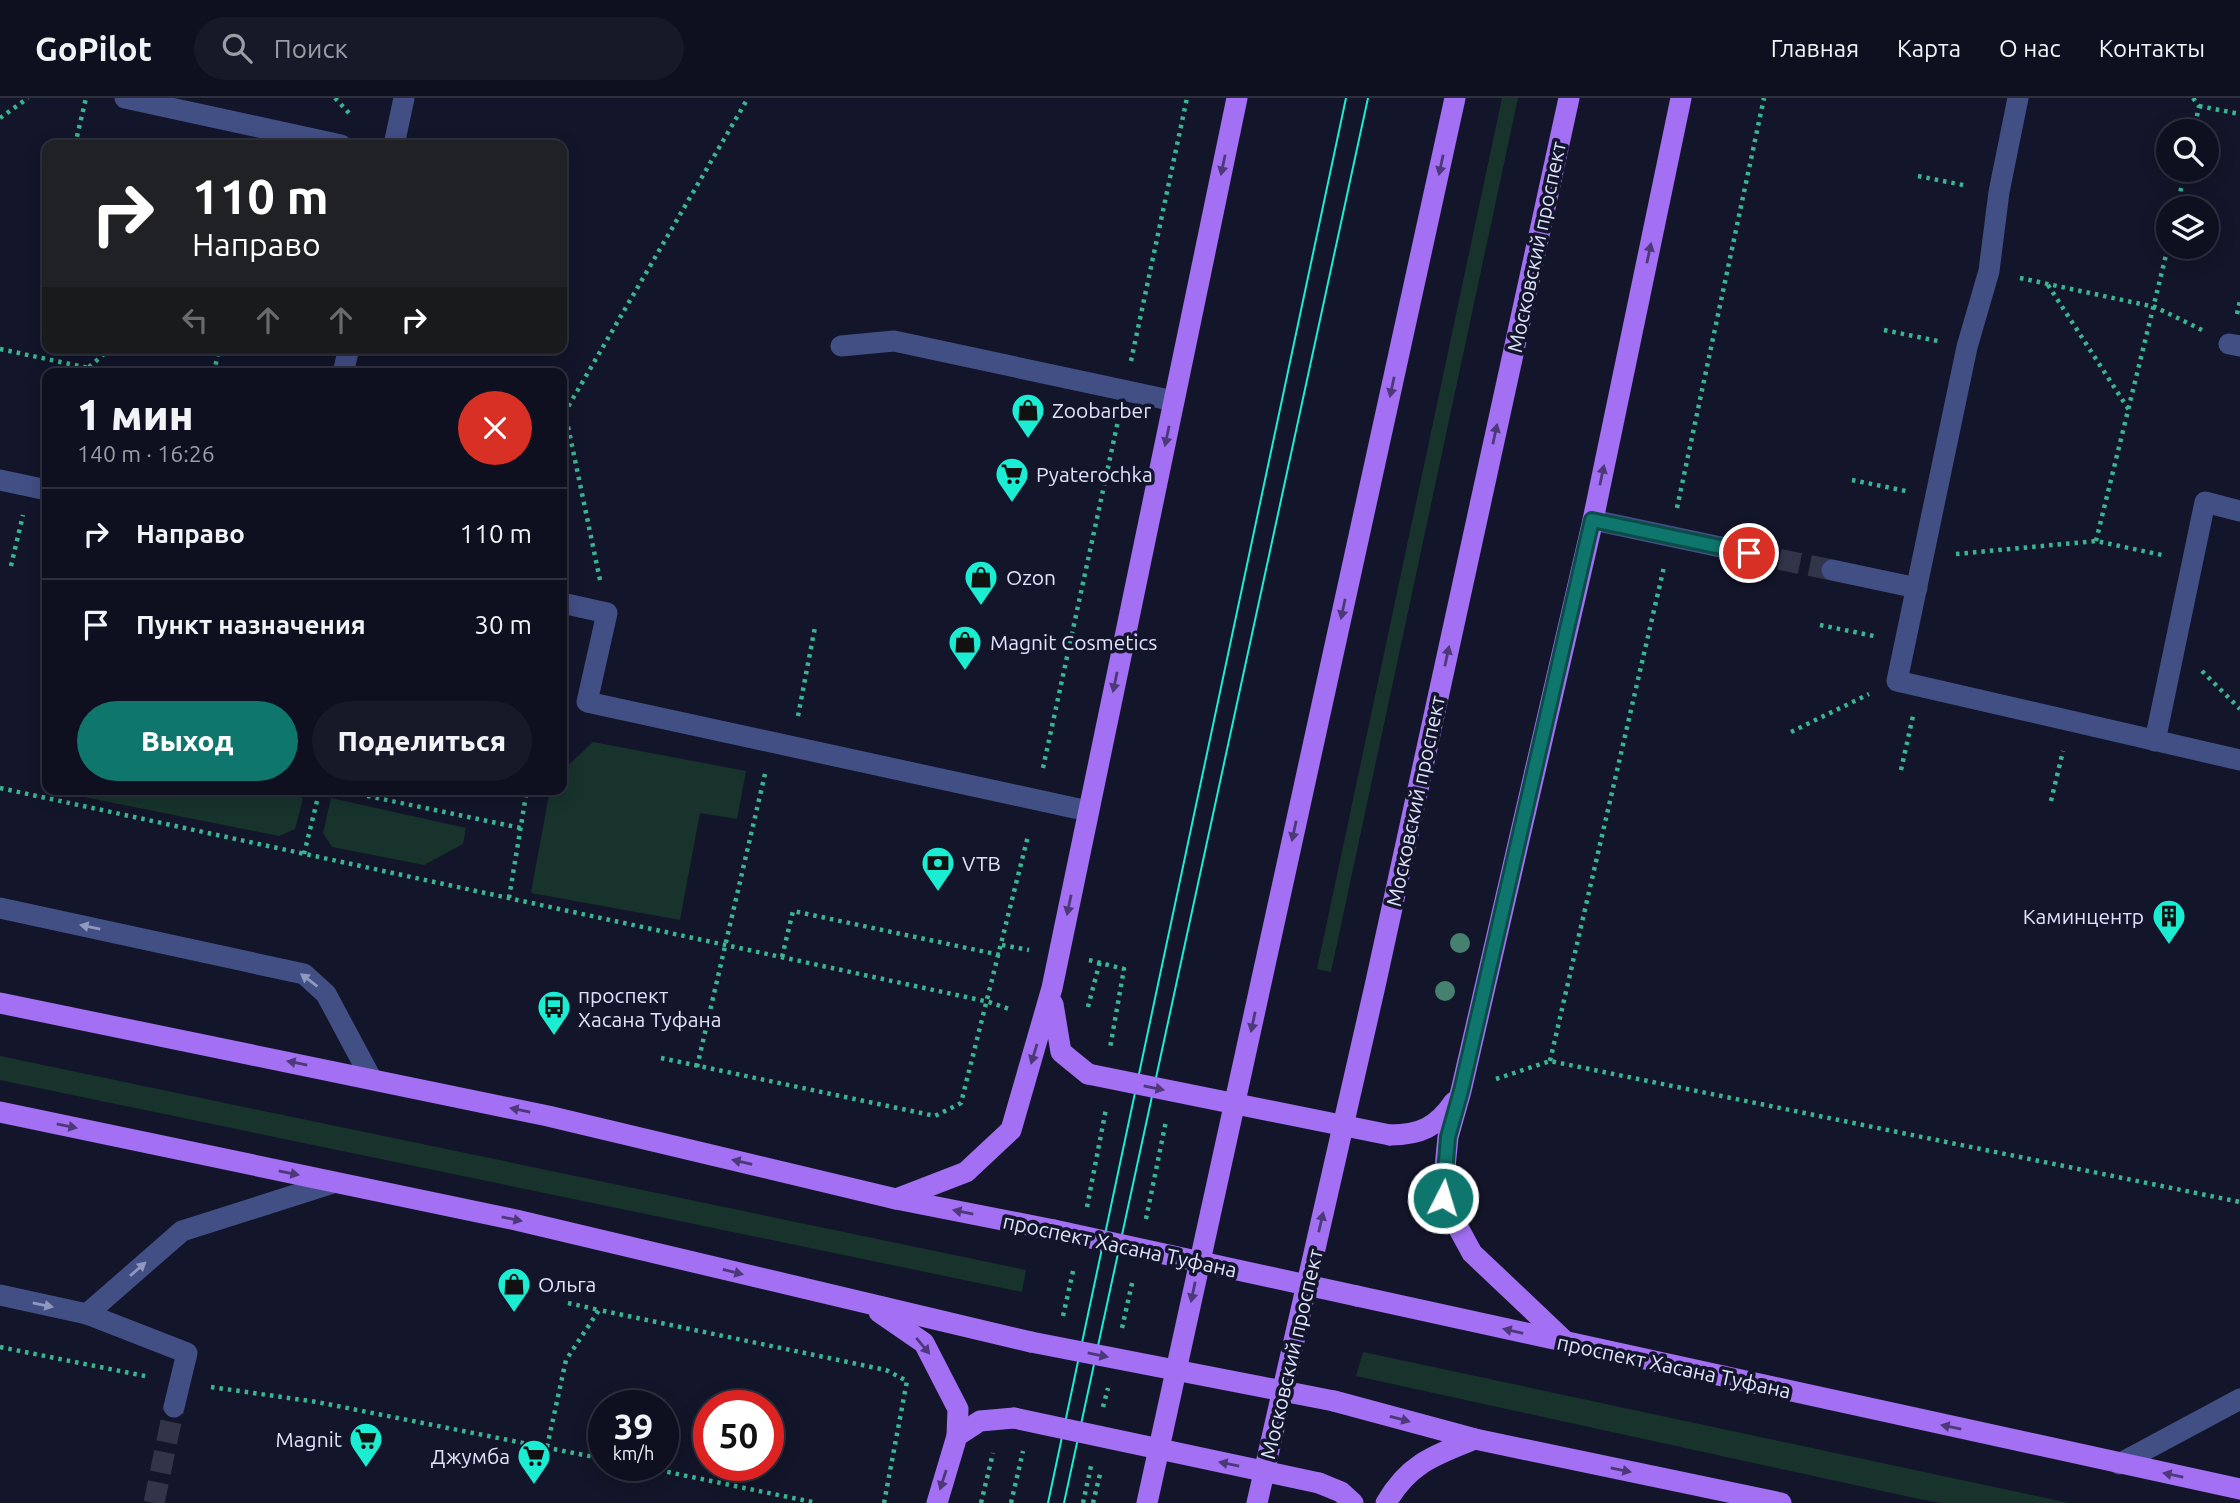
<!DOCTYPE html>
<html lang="ru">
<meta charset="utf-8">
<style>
body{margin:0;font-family:Ubuntu,sans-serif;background:#171929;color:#f1f3f6;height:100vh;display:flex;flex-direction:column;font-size:26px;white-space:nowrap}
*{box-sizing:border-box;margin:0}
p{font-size:23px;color:#9b9da5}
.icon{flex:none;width:38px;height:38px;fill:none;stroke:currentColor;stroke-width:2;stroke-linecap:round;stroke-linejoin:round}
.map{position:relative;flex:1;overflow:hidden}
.sheet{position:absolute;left:42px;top:270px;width:525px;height:427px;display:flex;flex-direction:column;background:#0e1020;border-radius:14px;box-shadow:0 4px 18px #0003,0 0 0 2px #2e303e}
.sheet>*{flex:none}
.guide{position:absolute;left:42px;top:42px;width:525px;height:214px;border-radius:14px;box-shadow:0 4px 18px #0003,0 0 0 2px #2e303e;background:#202124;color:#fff;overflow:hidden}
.controls{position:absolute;left:2156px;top:21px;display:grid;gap:14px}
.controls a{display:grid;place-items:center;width:63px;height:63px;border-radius:50%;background:#0e1020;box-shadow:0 4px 18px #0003,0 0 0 2px #2e303e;font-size:35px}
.speed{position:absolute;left:588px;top:1292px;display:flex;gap:14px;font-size:35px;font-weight:700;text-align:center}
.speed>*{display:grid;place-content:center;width:91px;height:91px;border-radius:50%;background:#0e1020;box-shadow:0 4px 18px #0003,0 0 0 2px #2e303e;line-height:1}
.speed small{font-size:18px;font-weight:400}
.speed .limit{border:10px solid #d22;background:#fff;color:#111}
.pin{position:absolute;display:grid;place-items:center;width:60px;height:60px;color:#fff;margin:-30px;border:4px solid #fff;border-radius:50%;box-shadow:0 2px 7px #0007}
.me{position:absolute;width:77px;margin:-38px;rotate:5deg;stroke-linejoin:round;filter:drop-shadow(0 0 5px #0008)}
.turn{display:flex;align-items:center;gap:24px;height:147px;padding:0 35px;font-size:32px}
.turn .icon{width:91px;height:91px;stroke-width:2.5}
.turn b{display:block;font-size:49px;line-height:60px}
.lanes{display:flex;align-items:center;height:66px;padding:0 35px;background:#0003;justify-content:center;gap:35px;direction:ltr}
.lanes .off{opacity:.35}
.round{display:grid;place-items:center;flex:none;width:74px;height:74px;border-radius:37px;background:#171929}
.overview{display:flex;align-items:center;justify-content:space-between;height:119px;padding:0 35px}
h1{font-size:42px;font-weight:800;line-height:52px}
.primary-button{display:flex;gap:14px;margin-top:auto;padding:14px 35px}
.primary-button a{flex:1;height:80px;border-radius:42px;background:#0f766e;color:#fff;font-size:28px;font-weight:800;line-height:80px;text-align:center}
.primary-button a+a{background:#171929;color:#f1f3f6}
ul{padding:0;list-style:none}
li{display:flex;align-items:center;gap:21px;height:91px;padding:0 35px;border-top:2px solid #2e303e}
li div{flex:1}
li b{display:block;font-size:26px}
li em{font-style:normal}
header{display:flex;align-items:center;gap:42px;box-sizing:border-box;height:98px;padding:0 35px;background:#0e1020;border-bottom:2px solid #2e303e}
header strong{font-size:33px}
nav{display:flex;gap:38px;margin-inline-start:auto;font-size:24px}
.search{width:490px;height:63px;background:#171929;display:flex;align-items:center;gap:18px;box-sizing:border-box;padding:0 24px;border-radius:38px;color:#9b9da5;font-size:26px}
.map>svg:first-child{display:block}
</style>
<header>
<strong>GoPilot</strong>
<div class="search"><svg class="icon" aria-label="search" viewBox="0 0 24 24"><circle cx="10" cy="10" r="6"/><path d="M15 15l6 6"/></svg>Поиск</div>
<nav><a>Главная</a><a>Карта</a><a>О нас</a><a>Контакты</a></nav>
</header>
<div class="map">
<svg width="2240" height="1405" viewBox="0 0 2240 1405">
<rect width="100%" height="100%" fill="#13152a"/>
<g fill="#17332c">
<path d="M1502 0H1518L1331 874 1317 871Z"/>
<path d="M593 644 746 673 737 721 700 715 680 822 531 795 550 691H562V673Z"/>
<path d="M65 691H271L296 696 303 701 295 731 279 738 64 695Z"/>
<path d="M331 700 466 730 463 746 424 767 332 749 323 735Z"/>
<path d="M0 958 1026 1172 1022 1194 0 982Z"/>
<path d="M1363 1254 2069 1405H1942L1919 1401 1356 1278Z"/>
</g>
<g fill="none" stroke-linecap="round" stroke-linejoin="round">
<g stroke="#32344a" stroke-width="21" stroke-dasharray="21 10" stroke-linecap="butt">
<path d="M1749 455 1832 472"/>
<path d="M154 1405 174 1309"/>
</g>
<g stroke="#3bb491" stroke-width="4.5" stroke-dasharray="3.5 5" stroke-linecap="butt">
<path d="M335 0 349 15"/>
<path d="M2193 0 2199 8 2194 33"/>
<path d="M2199 8 2240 16"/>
<path d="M0 20 28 0"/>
<path d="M75 47 86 0"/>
<path d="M1918 78 1968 88"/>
<path d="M2177 110 2185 72"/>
<path d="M2020 180 2155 209 2202 232"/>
<path d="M2048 187 2129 312"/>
<path d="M2237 216 2240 203"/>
<path d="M1884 232 1938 243"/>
<path d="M0 251 112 275"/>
<path d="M1131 263 1187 0"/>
<path d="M89 269 111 250"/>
<path d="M214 275 219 250"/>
<path d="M1852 382 1906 393"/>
<path d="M1677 410 1764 0"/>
<path d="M2096 443 2168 149"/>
<path d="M1956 456 2096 443 2162 457"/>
<path d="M11 468 23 417"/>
<path d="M600 482 565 314 748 0"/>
<path d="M1820 527 1874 538"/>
<path d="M2202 573 2240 611"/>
<path d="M798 618 815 529"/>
<path d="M1791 634 1869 596"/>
<path d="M1043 670 1118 323"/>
<path d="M1901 672 1913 618"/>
<path d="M0 690 989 904 1012 912"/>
<path d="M334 691 521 730"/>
<path d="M2051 703 2063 653"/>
<path d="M304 756 320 691"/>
<path d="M509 800 527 691"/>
<path d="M1002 847 1029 852"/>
<path d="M782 859 793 813 1000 857"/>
<path d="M1089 862 1124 871 1110 950"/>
<path d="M1088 909 1100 863"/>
<path d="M661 960 935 1018 961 1005 1028 738"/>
<path d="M1550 963 1664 469"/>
<path d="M697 969 765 676"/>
<path d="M1496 981 1550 963 2240 1104"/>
<path d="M1087 1109 1106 1011"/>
<path d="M1146 1121 1166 1023"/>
<path d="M568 1205 599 1212"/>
<path d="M1063 1218 1074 1169"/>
<path d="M1122 1230 1133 1181"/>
<path d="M0 1249 150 1279"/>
<path d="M211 1289 317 1304 604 1361"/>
<path d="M1103 1309 1108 1290"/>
<path d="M547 1349 566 1262 599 1212 886 1272 905 1282"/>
<path d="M634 1367 817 1405"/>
<path d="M884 1405 907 1283"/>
<path d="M981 1405 993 1355"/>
<path d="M1011 1405 1023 1353"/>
<path d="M1083 1405 1091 1368"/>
<path d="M1093 1405 1101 1372"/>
</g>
<g stroke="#424f85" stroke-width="21">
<path d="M125 0 341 47"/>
<path d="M2018 0 1999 94 1989 173 1967 249 1897 583 2240 662"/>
<path d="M394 47 404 0"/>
<path d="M2229 246 2240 248"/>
<path d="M841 248 894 243 1174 303"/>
<path d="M343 275 349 250"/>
<path d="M0 382 47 392"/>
<path d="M1593 422 1749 455"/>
<path d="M1832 472 1917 490"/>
<path d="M562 505 607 515 587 604 1088 713"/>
<path d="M2155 643 2205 404 2240 413"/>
<path d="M0 810 304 876 326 896 371 980"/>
<path d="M0 1197 87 1216 187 1255 174 1309"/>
<path d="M87 1216 182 1133 333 1085"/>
<path d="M2119 1366 2240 1301"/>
</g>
<g stroke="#a36ff3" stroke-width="21">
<path d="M0 905 548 1018 896 1101 1054 1132"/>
<path d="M1053 906 1061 954 1088 976"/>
<path d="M0 1014 516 1122 1031 1244"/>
<path d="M1390 1037C1420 1037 1437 1029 1454 1004"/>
<path d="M896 1101 966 1074 1011 1032 1052 890 1237 0"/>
<path d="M1357 1198 2240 1391"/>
<path d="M879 1214 924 1245 958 1311 957 1338 937 1405"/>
<path d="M1567 1245 1472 1155 1442 1100 1448 1039 1461 993 1593 422 1681 0"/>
<path d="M1334 1303 1475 1341 1781 1405"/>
<path d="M957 1338 980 1323 1014 1320"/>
<path d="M1319 1385 1341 1394 1353 1405"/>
<path d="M1147 1405 1455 0"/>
<path d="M1257 1405 1375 888 1569 0"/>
<path d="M1386 1405C1409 1365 1435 1357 1475 1341"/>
</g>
<g stroke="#1aedd2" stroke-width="2">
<path d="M1048 1405 1346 0"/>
<path d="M1064 1405 1368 0"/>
</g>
<g stroke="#a36ff3" stroke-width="21">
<path d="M1088 976 1390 1037"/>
<path d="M1054 1132 1357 1198"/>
<path d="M1031 1244 1334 1303"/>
<path d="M1014 1320 1319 1385"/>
</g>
</g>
<g fill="#46806e">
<circle cx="1460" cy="845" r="10"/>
<circle cx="1445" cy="893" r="10"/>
</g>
<defs><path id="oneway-solid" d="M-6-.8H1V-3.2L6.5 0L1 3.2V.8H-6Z" transform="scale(1.75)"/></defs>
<g fill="#4d397a">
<use href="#oneway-solid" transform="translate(1223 67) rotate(102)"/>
<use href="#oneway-solid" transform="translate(1441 67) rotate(102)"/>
<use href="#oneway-solid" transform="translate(1649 155) rotate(-78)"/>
<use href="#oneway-solid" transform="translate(1392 289) rotate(102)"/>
<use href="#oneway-solid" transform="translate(1495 336) rotate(-78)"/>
<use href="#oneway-solid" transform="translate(1167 338) rotate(102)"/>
<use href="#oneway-solid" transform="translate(1602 377) rotate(-78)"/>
<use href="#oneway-solid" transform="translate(1343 511) rotate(102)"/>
<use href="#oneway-solid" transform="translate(1447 558) rotate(-78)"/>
<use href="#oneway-solid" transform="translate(1115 584) rotate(102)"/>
<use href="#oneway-solid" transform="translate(1294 733) rotate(102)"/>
<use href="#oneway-solid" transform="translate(1069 807) rotate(102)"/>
<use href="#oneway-solid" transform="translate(1253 924) rotate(102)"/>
<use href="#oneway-solid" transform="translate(1034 956) rotate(107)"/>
<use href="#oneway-solid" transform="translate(297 965) rotate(-168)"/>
<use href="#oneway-solid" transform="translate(1154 990) rotate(11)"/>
<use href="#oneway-solid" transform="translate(520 1012) rotate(-168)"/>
<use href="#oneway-solid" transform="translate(67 1028) rotate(12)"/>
<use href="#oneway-solid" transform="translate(742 1064) rotate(-167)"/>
<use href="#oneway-solid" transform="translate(289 1075) rotate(12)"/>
<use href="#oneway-solid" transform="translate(963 1114) rotate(-169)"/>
<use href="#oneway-solid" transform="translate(512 1121) rotate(12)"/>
<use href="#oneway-solid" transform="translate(1321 1124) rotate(-77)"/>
<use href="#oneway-solid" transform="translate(733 1174) rotate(14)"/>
<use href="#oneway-solid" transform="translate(1193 1194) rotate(102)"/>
<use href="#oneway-solid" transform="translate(1513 1233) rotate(-167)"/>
<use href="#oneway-solid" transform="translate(923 1248) rotate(50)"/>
<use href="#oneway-solid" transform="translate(1098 1257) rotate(11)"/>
<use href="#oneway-solid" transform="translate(1400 1321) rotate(15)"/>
<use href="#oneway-solid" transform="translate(1951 1329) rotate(-168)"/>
<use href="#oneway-solid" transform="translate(1229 1366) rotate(-168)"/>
<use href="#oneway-solid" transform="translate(1621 1372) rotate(12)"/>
<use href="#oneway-solid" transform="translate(2173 1377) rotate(-168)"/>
<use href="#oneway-solid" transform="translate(943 1382) rotate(108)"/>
</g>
<g fill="#9098c0">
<use href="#oneway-solid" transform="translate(90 829) rotate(-168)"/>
<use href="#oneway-solid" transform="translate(309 882) rotate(-143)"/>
<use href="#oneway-solid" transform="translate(138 1171) rotate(-41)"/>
<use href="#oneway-solid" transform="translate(43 1207) rotate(12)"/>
</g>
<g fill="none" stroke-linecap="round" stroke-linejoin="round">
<defs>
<path id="route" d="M1443 1100 1448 1039 1461 993 1592 422 1749 455"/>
</defs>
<use href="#route" stroke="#0a4d48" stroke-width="18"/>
<use href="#route" stroke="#0f766e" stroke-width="12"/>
</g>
<defs>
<symbol id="shop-pin" viewBox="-11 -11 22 30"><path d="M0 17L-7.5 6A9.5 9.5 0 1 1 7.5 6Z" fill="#1aedd2" stroke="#13152a"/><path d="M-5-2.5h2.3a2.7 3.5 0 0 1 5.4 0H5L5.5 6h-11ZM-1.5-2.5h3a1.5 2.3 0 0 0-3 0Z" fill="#111"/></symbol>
<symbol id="supermarket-pin" viewBox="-11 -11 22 30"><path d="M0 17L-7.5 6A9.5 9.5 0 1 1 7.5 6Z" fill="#1aedd2" stroke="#13152a"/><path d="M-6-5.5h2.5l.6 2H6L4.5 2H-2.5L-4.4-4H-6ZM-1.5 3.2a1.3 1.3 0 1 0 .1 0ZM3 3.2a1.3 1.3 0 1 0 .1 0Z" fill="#111"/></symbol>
<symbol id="bank-pin" viewBox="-11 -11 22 30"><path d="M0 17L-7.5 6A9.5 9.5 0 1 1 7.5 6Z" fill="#1aedd2" stroke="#13152a"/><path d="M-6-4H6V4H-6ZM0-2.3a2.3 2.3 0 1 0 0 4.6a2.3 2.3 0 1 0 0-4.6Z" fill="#111"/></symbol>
<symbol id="building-pin" viewBox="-11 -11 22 30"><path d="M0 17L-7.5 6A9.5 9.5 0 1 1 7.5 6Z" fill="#1aedd2" stroke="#13152a"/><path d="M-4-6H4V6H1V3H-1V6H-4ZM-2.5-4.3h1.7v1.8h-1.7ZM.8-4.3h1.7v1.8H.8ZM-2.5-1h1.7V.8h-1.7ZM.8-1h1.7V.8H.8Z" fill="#111"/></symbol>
<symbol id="bus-pin" viewBox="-11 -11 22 30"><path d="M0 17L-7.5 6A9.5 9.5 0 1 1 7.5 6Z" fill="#1aedd2" stroke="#13152a"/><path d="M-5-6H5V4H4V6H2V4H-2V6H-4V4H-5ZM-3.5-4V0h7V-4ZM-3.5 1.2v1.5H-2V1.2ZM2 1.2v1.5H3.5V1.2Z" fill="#111"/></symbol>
</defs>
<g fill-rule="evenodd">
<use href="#shop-pin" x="1009" y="293" width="38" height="52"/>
<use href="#supermarket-pin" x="993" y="357" width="38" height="52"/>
<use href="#shop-pin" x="962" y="460" width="38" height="52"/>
<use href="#shop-pin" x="946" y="525" width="38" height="52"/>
<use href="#bank-pin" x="919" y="746" width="38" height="52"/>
<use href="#building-pin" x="2150" y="799" width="38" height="52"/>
<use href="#bus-pin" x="535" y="890" width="38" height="52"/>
<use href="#shop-pin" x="495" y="1167" width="38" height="52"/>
<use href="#supermarket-pin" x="347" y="1322" width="38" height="52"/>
<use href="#supermarket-pin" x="515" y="1339" width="38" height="52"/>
</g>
<g text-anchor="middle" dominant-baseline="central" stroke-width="7" stroke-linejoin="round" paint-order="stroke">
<g font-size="21" fill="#dfe2fc" stroke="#13152a">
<text transform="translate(1536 149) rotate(-78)">Московский проспект</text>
<text transform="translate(1415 703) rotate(-78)">Московский проспект</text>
<text transform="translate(1120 1147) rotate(12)">проспект Хасана Туфана</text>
<text transform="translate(1291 1256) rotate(-77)">Московский проспект</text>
<text transform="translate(1674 1268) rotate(12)">проспект Хасана Туфана</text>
</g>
<g font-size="21" fill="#dfe2fc" stroke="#13152a" text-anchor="start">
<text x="1052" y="312">Zoobarber</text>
<text x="1036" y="376">Pyaterochka</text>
<text x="1006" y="479">Ozon</text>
<text x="990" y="544">Magnit Cosmetics</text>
<text x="962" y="765">VTB</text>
<text x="2144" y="818" text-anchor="end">Каминцентр</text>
<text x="578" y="897">проспект<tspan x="578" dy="24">Хасана Туфана</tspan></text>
<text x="538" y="1186">Ольга</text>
<text x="342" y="1341" text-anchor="end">Magnit</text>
<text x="510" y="1358" text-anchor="end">Джумба</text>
</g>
</g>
</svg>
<div class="controls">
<a><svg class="icon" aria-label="search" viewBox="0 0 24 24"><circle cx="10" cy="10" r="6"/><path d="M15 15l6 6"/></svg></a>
<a><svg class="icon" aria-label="layers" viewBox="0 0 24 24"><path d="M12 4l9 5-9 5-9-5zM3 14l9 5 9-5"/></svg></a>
</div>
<div class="speed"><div>39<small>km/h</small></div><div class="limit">50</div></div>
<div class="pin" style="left:1749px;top:455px;background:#d93025"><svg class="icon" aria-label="arrive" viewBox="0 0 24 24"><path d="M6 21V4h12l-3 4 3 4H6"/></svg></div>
<svg class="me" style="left:1443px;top:1100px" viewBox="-20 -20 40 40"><circle r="17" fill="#0f766e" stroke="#fff" stroke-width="3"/><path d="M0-11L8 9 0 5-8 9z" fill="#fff"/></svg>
<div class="guide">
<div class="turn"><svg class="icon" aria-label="right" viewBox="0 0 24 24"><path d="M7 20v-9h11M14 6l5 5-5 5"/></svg><div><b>110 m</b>Направо</div></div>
<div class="lanes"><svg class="icon off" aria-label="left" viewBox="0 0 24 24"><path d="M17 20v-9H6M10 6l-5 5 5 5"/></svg><svg class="icon off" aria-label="ahead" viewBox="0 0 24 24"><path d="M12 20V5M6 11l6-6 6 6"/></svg><svg class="icon off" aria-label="ahead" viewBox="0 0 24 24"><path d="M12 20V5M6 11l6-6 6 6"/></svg><svg class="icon" aria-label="right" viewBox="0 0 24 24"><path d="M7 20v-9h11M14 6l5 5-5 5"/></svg></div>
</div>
<section class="sheet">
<div class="overview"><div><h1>1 мин</h1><p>140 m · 16:26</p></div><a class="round" style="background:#d93025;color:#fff"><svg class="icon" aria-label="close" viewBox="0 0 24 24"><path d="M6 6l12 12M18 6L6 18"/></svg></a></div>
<ul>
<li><svg class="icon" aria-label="right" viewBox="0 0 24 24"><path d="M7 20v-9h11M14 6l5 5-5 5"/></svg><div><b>Направо</b></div><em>110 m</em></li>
<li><svg class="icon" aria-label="arrive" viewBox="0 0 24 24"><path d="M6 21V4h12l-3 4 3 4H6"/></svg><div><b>Пункт назначения</b></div><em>30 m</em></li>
</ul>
<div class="primary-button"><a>Выход</a><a>Поделиться</a></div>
</section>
</div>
